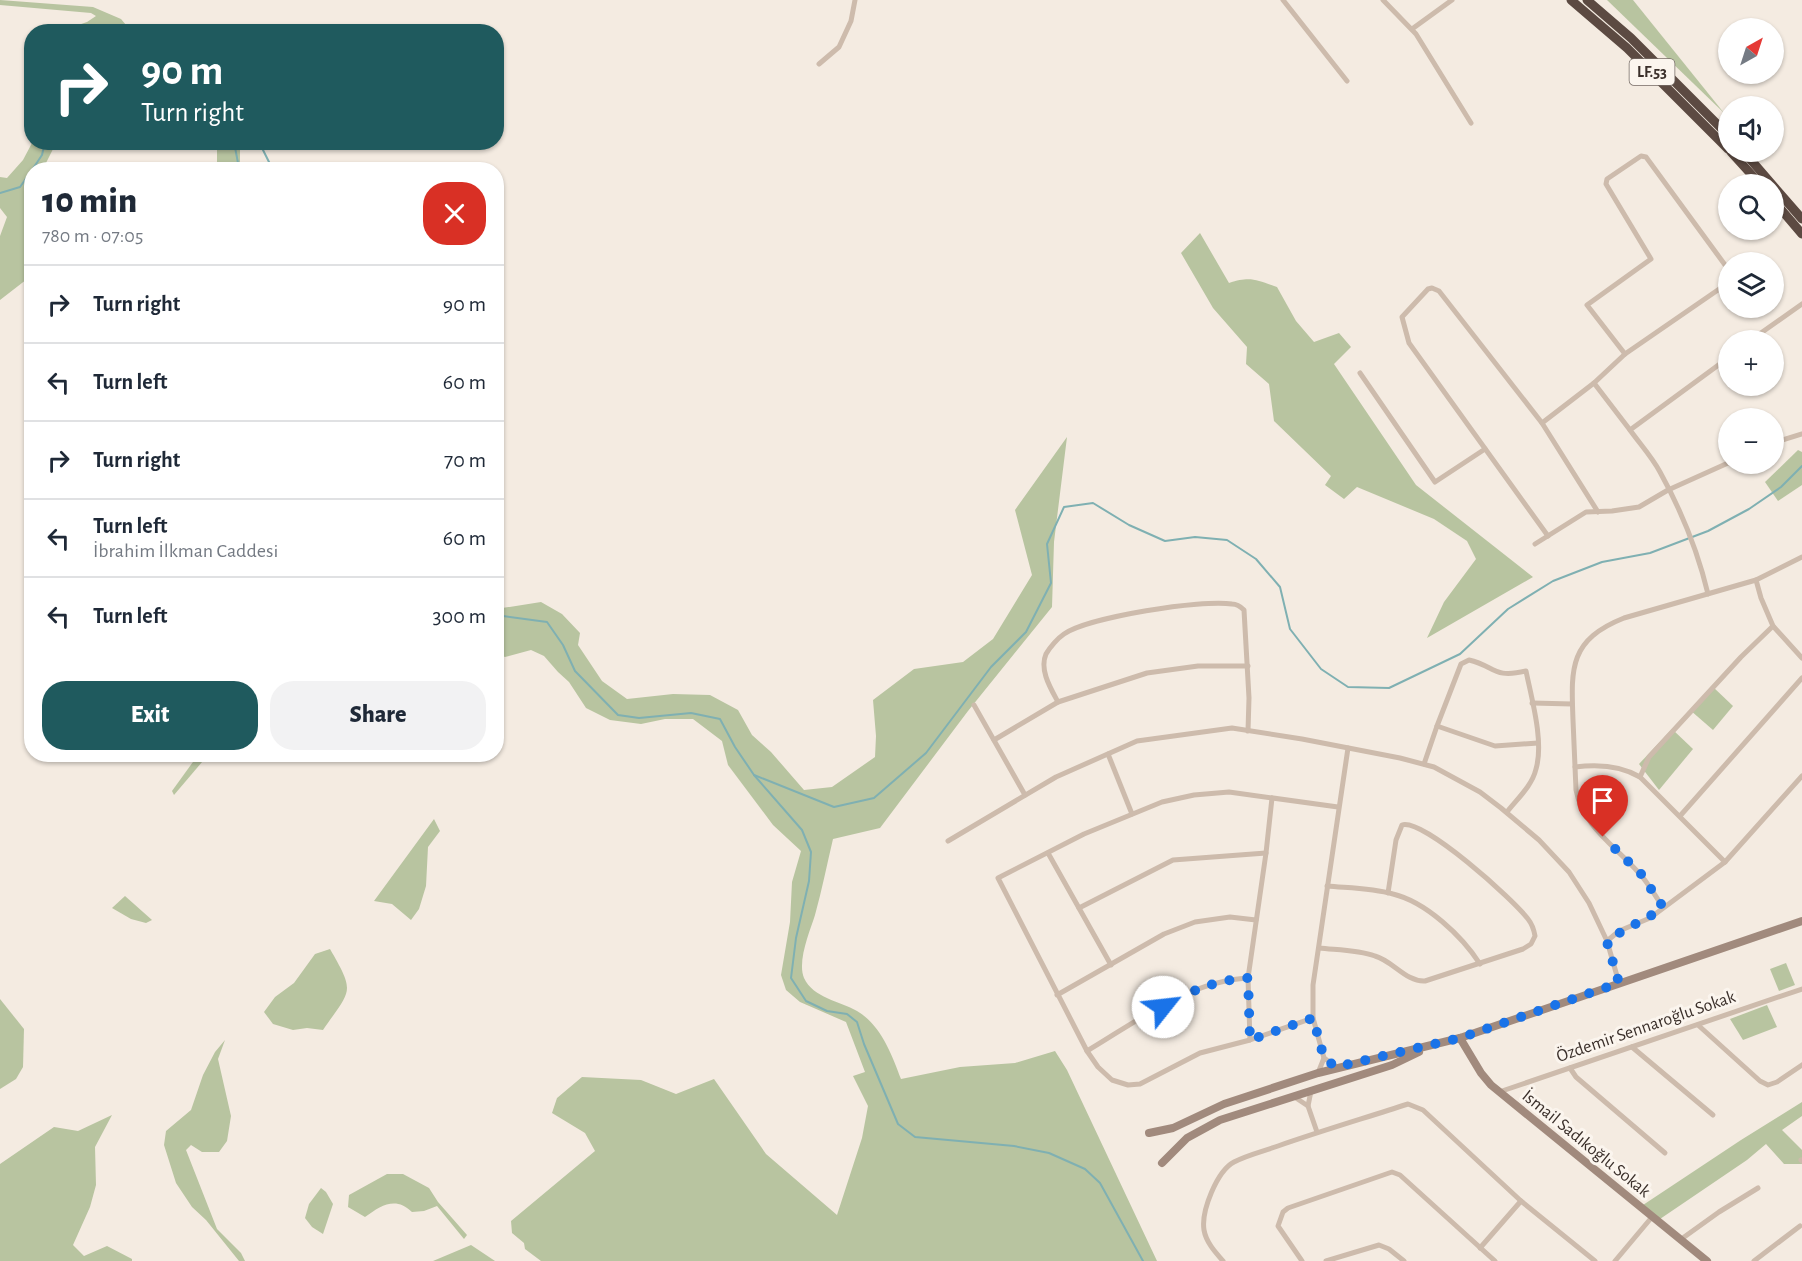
<!DOCTYPE html>
<meta charset="utf-8">
<style>
body{margin:0;font-family:"Alegreya Sans",sans-serif;background:#f2f2f3;color:#1f2937;height:100vh;display:flex;flex-direction:column;font-size:22px;white-space:nowrap}
*{box-sizing:border-box;margin:0}
p{font-size:20px;color:#747a83}
.icon{flex:none;width:33px;height:33px;fill:none;stroke:currentColor;stroke-width:2;stroke-linecap:round;stroke-linejoin:round}
.map{position:relative;flex:1;overflow:hidden}
.panel{position:absolute;left:24px;top:162px;width:480px;height:600px;display:flex;flex-direction:column;background:#fff;border-radius:24px;box-shadow:0 2px 4px #0004}
.panel>*{flex:none}
.hud{position:absolute;left:24px;top:24px;width:480px;height:126px;border-radius:24px;box-shadow:0 2px 4px #0004;background:#1f5a5e;color:#fff;overflow:hidden}
.needle{width:39px;rotate:39deg}
.controls{position:absolute;left:1718px;top:18px;display:grid;gap:12px}
.controls a{display:grid;place-items:center;width:66px;height:66px;border-radius:50%;background:#fff;box-shadow:0 2px 4px #0004;font-size:30px}
.pin{position:absolute;display:grid;place-items:center;width:51px;height:51px;color:#fff;margin:-62px -26px;border-radius:50% 50% 50% 0;rotate:-45deg;box-shadow:0 0 6px #0007}
.pin .icon{rotate:45deg}
.me{position:absolute;width:66px;margin:-33px;rotate:61deg;stroke-linejoin:round;filter:drop-shadow(0 0 4px #0008)}
.turn{display:flex;align-items:center;gap:21px;height:126px;padding:0 18px;font-size:27px}
.turn .icon{width:78px;height:78px;stroke-width:2.5}
.turn b{display:block;font-size:42px;line-height:51px}
.round{display:grid;place-items:center;flex:none;width:63px;height:63px;border-radius:24px;background:#f2f2f3}
.overview{display:flex;align-items:center;justify-content:space-between;height:102px;padding:0 18px}
h1{font-size:36px;font-weight:800;line-height:45px}
.action{display:flex;gap:12px;margin-top:auto;padding:12px 18px}
.action a{flex:1;height:69px;border-radius:24px;background:#1f5a5e;color:#fff;font-size:24px;font-weight:800;line-height:69px;text-align:center}
.action a+a{background:#f2f2f3;color:#1f2937}
ul{padding:0;list-style:none}
li{display:flex;align-items:center;gap:18px;height:78px;padding:0 18px;border-top:2px solid #e0e1e3}
li div{flex:1}
li b{display:block;font-size:22px}
li em{font-style:normal}
.map>svg:first-child{display:block}
</style>
<div class="map">
<svg width="1802" height="1261" viewBox="0 0 1802 1261">
<rect width="100%" height="100%" fill="#f4ebe1"/>
<g fill="#b8c4a0">
<path d="M0 0 93 7 121 19 131 31H61L87 22 96 16 91 13 0 5Z"/>
<path d="M1607 0H1633L1724 113Z"/>
<path d="M32 143H56L43 169 32 170 31 190 28 196 32 198 31 276 0 300V236L7 217 0 208V177L7 178 23 160Z"/>
<rect x="217" y="143" width="23" height="26"/>
<path d="M1200 233 1229 283C1251 276 1256 280 1277 287L1296 321 1314 342 1339 333 1351 347 1334 364 1416 485 1533 577 1427 638 1444 602 1476 559 1467 541 1434 519 1357 487 1344 499 1325 485 1331 476 1274 421 1269 384 1246 364 1247 347 1213 308 1181 253Z"/>
<path d="M1067 437 1054 542 1052 607 968 711 880 828 833 839C827 864 822 890 815 915 810 931 797 961 804 978 813 998 840 1001 857 1011 881 1025 892 1055 901 1079L960 1067 1015 1063 1055 1051 1067 1070 1157 1261H541L525 1249 524 1243 512 1233 511 1221 595 1151 585 1133 552 1113 557 1098 582 1077 641 1080 676 1094 714 1079 766 1154 837 1215 862 1138 868 1106 853 1076 865 1072 846 1022 800 1002 786 990 781 975 790 922 792 882 801 851 773 825 728 765 722 741 693 719H665L641 724 610 720 586 708 569 682 558 672 544 656 531 650 505 657 497 654 496 609 541 602 562 614 580 633 578 645 602 681 627 699 673 694 710 695 738 710 752 735 771 752 804 790 832 787 875 757 876 736 873 700 914 669 963 662 993 639 1032 575 1015 510Z"/>
<path d="M1798 450 1802 452V485L1778 501 1765 482Z"/>
<path d="M1712 686 1733 706 1713 730 1690 710Z"/>
<path d="M1672 729 1693 749 1659 790 1639 764Z"/>
<path d="M198 755H208L174 795 172 791Z"/>
<path d="M434 819 440 831 428 847 426 886 419 909 411 920 392 904 374 901Z"/>
<path d="M125 896 152 920 146 923 131 919 112 908Z"/>
<path d="M330 949C356 994 351 989 323 1030L307 1028 293 1030 273 1024 264 1012 275 997 294 983 315 954Z"/>
<path d="M1786 963 1795 985 1779 991 1770 969Z"/>
<path d="M0 999 24 1029 23 1067 16 1079 0 1089Z"/>
<path d="M1767 1005 1777 1027 1743 1040 1730 1019Z"/>
<path d="M225 1040 218 1059 231 1116 227 1141 219 1152H202L191 1145 186 1150 217 1229 241 1253 245 1261H239L206 1220 192 1207 176 1183 164 1145 166 1131 191 1110 203 1075 215 1052Z"/>
<path d="M1802 1102V1116L1782 1130 1802 1150V1164H1784L1766 1144 1747 1160 1660 1219 1643 1205 1741 1140Z"/>
<path d="M112 1115 95 1147 96 1185 90 1207 73 1245 84 1256 107 1246 132 1259V1261H0V1164L54 1127 78 1131Z"/>
<path d="M387 1174H403L429 1188 438 1202 467 1235 464 1239 437 1206 424 1211 412 1212C396 1196 381 1205 365 1217L348 1207 349 1195Z"/>
<path d="M321 1188 326 1192 333 1204 323 1234 312 1227 305 1218 309 1204Z"/>
<path d="M471 1245 495 1261H433Z"/>
</g>
<g fill="none" stroke-linecap="round" stroke-linejoin="round">
<g stroke="#7fb0b2" stroke-width="2">
<path d="M111 32H114"/>
<path d="M234 142 238 163 236 170"/>
<path d="M259 142 273 170"/>
<path d="M32 170 42 155 45 142"/>
<path d="M0 193 20 187 32 170"/>
<path d="M496 615 547 622 563 645 575 671 618 715 639 718 691 713 720 719 735 747 754 775 802 830 811 852 809 881 796 938 791 978 806 1001 827 1011 847 1014 857 1022 864 1044 898 1124 915 1137 1014 1146 1049 1153 1085 1169 1100 1183 1143 1261"/>
<path d="M754 775 834 807 874 798 926 753 991 667 1026 632 1051 583 1047 544 1064 507 1093 503 1129 525 1165 541 1195 537 1227 540 1256 559 1280 587 1290 629 1321 669 1348 687 1389 688 1460 654 1508 609 1553 581 1602 562 1650 553 1708 531 1749 509 1781 487 1802 466"/>
</g>
<g stroke="#cdbbac" stroke-width="5">
<path d="M1283 0 1347 81"/>
<path d="M1383 0 1416 34 1471 123"/>
<path d="M1412 29 1452 0"/>
<path d="M819 64 839 47 851 21 855 0"/>
<path d="M1751 340 1802 304"/>
<path d="M1625 354 1587 305 1651 259 1606 184 1607 179 1641 156 1646 157 1728 269"/>
<path d="M1360 373 1435 482 1485 449"/>
<path d="M1594 383 1630 430"/>
<path d="M1542 423 1594 383 1625 354 1728 283"/>
<path d="M1773 443 1802 434"/>
<path d="M1548 536 1409 343 1402 317 1428 289 1432 288 1439 291 1542 423 1598 512"/>
<path d="M1535 544 1586 512 1612 511 1639 507 1668 490 1728 463"/>
<path d="M1802 557 1756 580 1761 598 1773 626 1802 658"/>
<path d="M1708 594C1698 552 1681 510 1660 472 1652 457 1640 444 1630 430L1728 358"/>
<path d="M1058 702C1051 689 1039 670 1046 654 1050 647 1058 638 1064 634 1089 617 1202 599 1232 604 1236 604 1241 607 1244 610L1249 698 1248 731"/>
<path d="M1532 703 1572 704"/>
<path d="M974 705 1025 795"/>
<path d="M1437 726 1495 746 1538 743"/>
<path d="M994 740 1058 702 1147 673 1198 666H1248"/>
<path d="M1108 754 1132 814"/>
<path d="M1424 764 1437 726 1461 664 1469 660C1495 666 1493 679 1526 671 1532 700 1544 742 1536 769 1532 786 1517 799 1507 812"/>
<path d="M1575 767C1598 764 1620 765 1640 777L1725 862"/>
<path d="M1640 777 1649 757 1741 657 1773 626"/>
<path d="M1680 816 1802 678"/>
<path d="M948 841 1056 777 1137 741 1232 728 1302 739 1400 758 1434 767 1480 792 1501 808 1539 840 1569 872 1589 903 1607 941 1619 983"/>
<path d="M1048 853 1111 965"/>
<path d="M1327 886C1349 888 1372 888 1393 894 1426 902 1462 936 1480 964"/>
<path d="M1663 907C1655 896 1648 882 1638 872 1615 846 1583 826 1576 790 1575 767 1574 743 1573 720 1571 668 1569 640 1624 618L1756 580"/>
<path d="M1079 908 1173 860 1266 853"/>
<path d="M1607 941 1619 931 1650 918 1725 862 1802 776"/>
<path d="M1319 948C1337 950 1358 950 1375 956 1393 961 1406 982 1425 981L1523 949 1531 944 1535 936C1534 930 1532 924 1528 919 1514 900 1423 818 1402 825L1396 840 1388 893"/>
<path d="M1057 995 1164 934 1195 922 1230 917 1256 920"/>
<path d="M1313 1018 1250 1040 1200 1053 1140 1084 1128 1085 1112 1080 1098 1067 1087 1051 998 878 1084 834 1162 802 1194 795 1229 792 1338 807"/>
<path d="M1698 1025 1760 1081 1768 1085 1777 1082 1802 1065"/>
<path d="M1250 1040 1248 978 1266 853 1272 798"/>
<path d="M1632 1047 1713 1115"/>
<path d="M1087 1051C1136 1022 1189 981 1248 978"/>
<path d="M1324 1058 1313 1018V985L1348 748"/>
<path d="M1570 1068 1576 1077 1665 1153"/>
<path d="M1318 1073 1324 1058 1337 1067"/>
<path d="M1499 1092 1802 989"/>
<path d="M1293 1096 1308 1106 1311 1091"/>
<path d="M1308 1106 1317 1132"/>
<path d="M1801 1160 1802 1161"/>
<path d="M1680 1240 1719 1212 1758 1188"/>
<path d="M1480 1248 1521 1201"/>
<path d="M1223 1261C1215 1252 1206 1242 1204 1230 1201 1211 1217 1171 1234 1162 1247 1155 1264 1151 1278 1146 1321 1131 1365 1118 1408 1104L1423 1110 1521 1201 1595 1261"/>
<path d="M1302 1261 1278 1226 1283 1212 1288 1208 1392 1172 1400 1175 1495 1261"/>
<path d="M1326 1261 1379 1245 1389 1249 1404 1261"/>
<path d="M1615 1261 1652 1217"/>
<path d="M1754 1261 1800 1226"/>
</g>
<g stroke="#a18a7d" stroke-width="8">
<path d="M1460 1038 1481 1073 1491 1085 1707 1261"/>
<path d="M1149 1133 1173 1128 1224 1104 1318 1073 1460 1038 1802 921"/>
<path d="M1162 1163 1187 1138 1220 1120 1392 1065 1419 1052"/>
</g>
<g stroke="#5c4a42" stroke-width="9">
<path d="M1571 0 1627 48 1728 149"/>
<path d="M1587 0 1631 38 1728 135"/>
<path d="M1731 152 1760 184"/>
<path d="M1744 152 1802 219"/>
<path d="M1773 200 1802 234"/>
</g>
</g>
<g fill="none" stroke-linecap="round" stroke-linejoin="round">
<path stroke="#1a73e8" stroke-width="10" stroke-dasharray="0 18" d="M1163 1007C1190 991 1216 980 1248 978L1250 1040 1313 1018 1324 1058 1336 1067 1460 1038 1619 983 1607 942C1624 927 1645 922 1663 907L1641 874 1603 837"/>
</g>
<g text-anchor="middle" dominant-baseline="central" stroke-width="6" stroke-linejoin="round" paint-order="stroke">
<rect fill="#fbf5ee" stroke="#756b66" stroke-width="1.5" x="1629.5" y="59" width="45" height="26" rx="4.5"/>
<g font-size="16" font-weight="bold" fill="#3b302b">
<text x="1652" y="72">LF.53</text>
</g>
<g font-size="18" fill="#3b302b" stroke="#fbf5ee">
<text transform="translate(1646 1027) rotate(-19)">Özdemir Sennaroğlu Sokak</text>
<text transform="translate(1586 1144) rotate(39)">İsmail Sadıkoğlu Sokak</text>
</g>
</g>
</svg>
<div class="controls">
<a><svg class="needle" viewBox="-14 -14 28 28"><path d="M0-13l5 13h-10z" fill="#e53935"/><path d="M0 13l5-13h-10z" fill="#747a83"/></svg></a>
<a><svg class="icon" aria-label="sound" viewBox="0 0 24 24"><path d="M4 9h4l5-4v14l-5-4H4zM17 9q2 3 0 6"/></svg></a>
<a><svg class="icon" aria-label="search" viewBox="0 0 24 24"><circle cx="10" cy="10" r="6"/><path d="M15 15l6 6"/></svg></a>
<a><svg class="icon" aria-label="layers" viewBox="0 0 24 24"><path d="M12 4l9 5-9 5-9-5zM3 14l9 5 9-5"/></svg></a>
<a>+</a>
<a>−</a>
</div>
<div class="pin" style="left:1603px;top:837px;background:#d93025"><svg class="icon" aria-label="arrive" viewBox="0 0 24 24"><path d="M6 21V4h12l-3 4 3 4H6"/></svg></div>
<svg class="me" style="left:1163px;top:1007px" viewBox="-20 -20 40 40"><circle r="19" fill="#fff"/><path d="M0-13L10 11 0 6-10 11z" fill="#1a73e8"/></svg>
<div class="hud">
<div class="turn"><svg class="icon" aria-label="right" viewBox="0 0 24 24"><path d="M7 20v-9h11M14 6l5 5-5 5"/></svg><div><b>90 m</b>Turn right</div></div>
</div>
<section class="panel">
<div class="overview"><div><h1>10 min</h1><p>780 m · 07:05</p></div><a class="round" style="background:#d93025;color:#fff"><svg class="icon" aria-label="close" viewBox="0 0 24 24"><path d="M6 6l12 12M18 6L6 18"/></svg></a></div>
<ul>
<li><svg class="icon" aria-label="right" viewBox="0 0 24 24"><path d="M7 20v-9h11M14 6l5 5-5 5"/></svg><div><b>Turn right</b></div><em>90 m</em></li>
<li><svg class="icon" aria-label="left" viewBox="0 0 24 24"><path d="M17 20v-9H6M10 6l-5 5 5 5"/></svg><div><b>Turn left</b></div><em>60 m</em></li>
<li><svg class="icon" aria-label="right" viewBox="0 0 24 24"><path d="M7 20v-9h11M14 6l5 5-5 5"/></svg><div><b>Turn right</b></div><em>70 m</em></li>
<li><svg class="icon" aria-label="left" viewBox="0 0 24 24"><path d="M17 20v-9H6M10 6l-5 5 5 5"/></svg><div><b>Turn left</b><p>İbrahim İlkman Caddesi</p></div><em>60 m</em></li>
<li><svg class="icon" aria-label="left" viewBox="0 0 24 24"><path d="M17 20v-9H6M10 6l-5 5 5 5"/></svg><div><b>Turn left</b></div><em>300 m</em></li>
</ul>
<div class="action"><a>Exit</a><a>Share</a></div>
</section>
</div>
